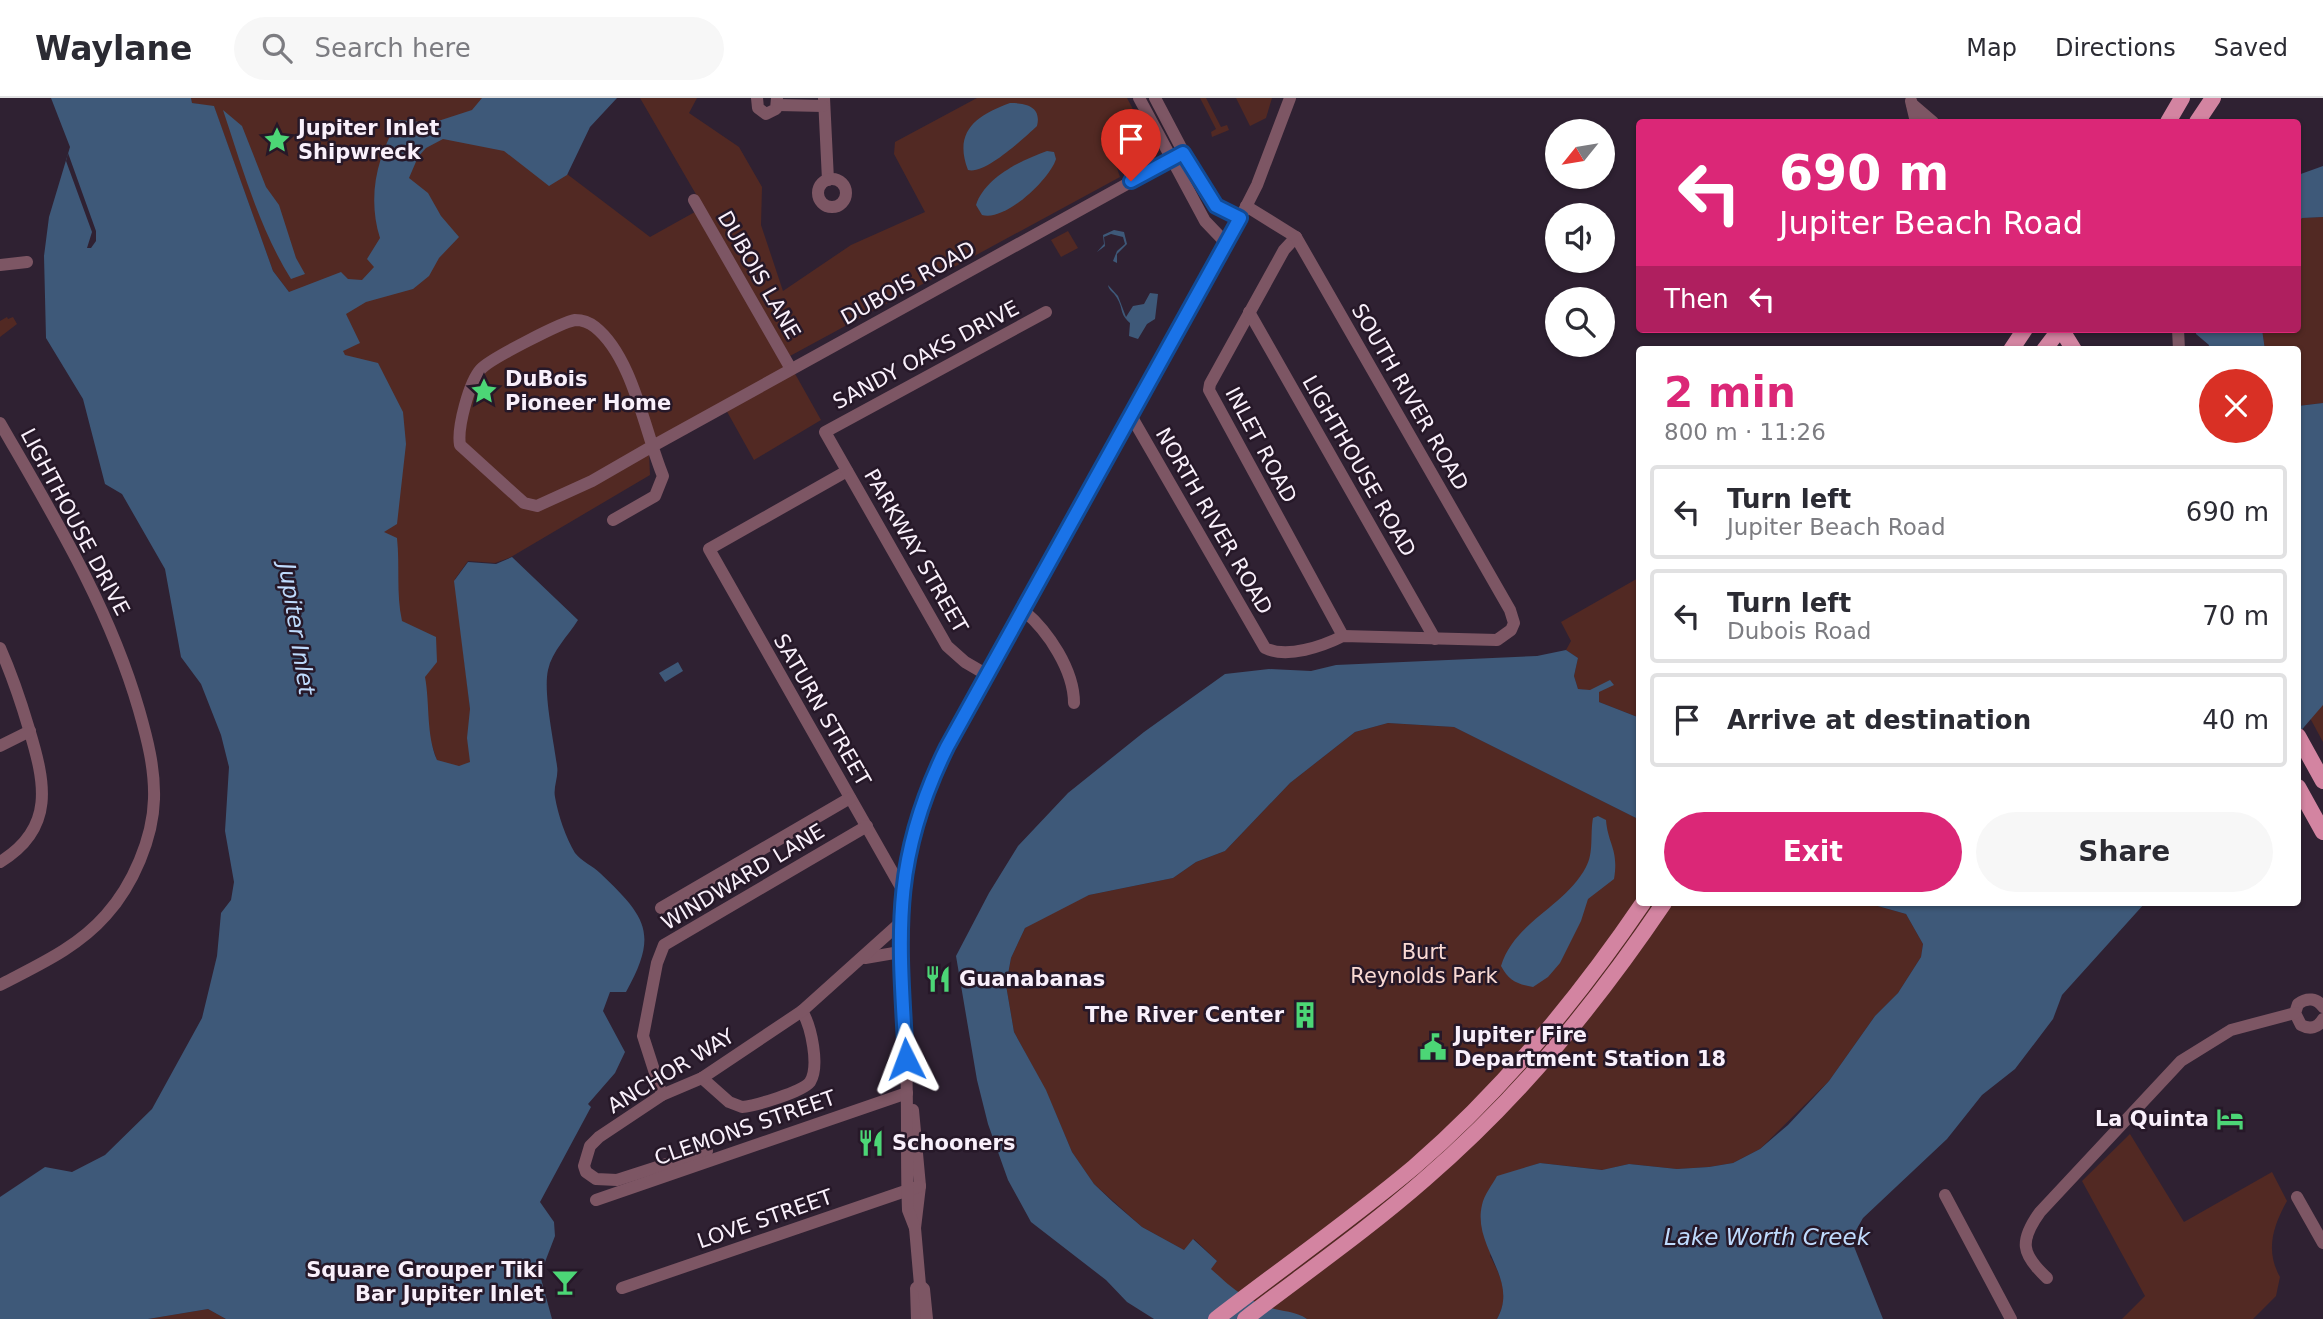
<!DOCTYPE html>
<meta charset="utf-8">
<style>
body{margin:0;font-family:"DejaVu Sans",sans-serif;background:#f7f7f7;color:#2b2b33;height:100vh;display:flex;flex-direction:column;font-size:26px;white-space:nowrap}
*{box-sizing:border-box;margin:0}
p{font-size:23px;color:#7c7c81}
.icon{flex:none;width:38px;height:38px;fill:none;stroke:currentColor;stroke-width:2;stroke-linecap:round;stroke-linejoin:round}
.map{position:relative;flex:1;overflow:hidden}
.panel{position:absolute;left:1636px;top:248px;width:665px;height:560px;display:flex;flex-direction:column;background:#fff;border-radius:7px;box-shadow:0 2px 5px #0004}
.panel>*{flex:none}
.banner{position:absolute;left:1636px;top:21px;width:665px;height:214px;border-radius:7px;box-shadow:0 2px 5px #0004;background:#db2777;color:#fff;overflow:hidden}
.needle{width:46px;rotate:240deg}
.fabs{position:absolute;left:1545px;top:21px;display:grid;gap:14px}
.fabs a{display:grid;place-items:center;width:70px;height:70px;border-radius:50%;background:#fff;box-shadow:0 2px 5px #0004;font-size:35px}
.pin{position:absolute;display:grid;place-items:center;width:60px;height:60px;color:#fff;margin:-72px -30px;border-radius:50% 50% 50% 0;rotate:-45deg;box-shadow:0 0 7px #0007}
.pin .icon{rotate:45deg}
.me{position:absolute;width:77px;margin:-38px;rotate:357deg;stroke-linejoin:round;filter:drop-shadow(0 0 5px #0008)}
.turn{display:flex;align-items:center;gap:24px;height:147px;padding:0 28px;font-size:32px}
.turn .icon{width:91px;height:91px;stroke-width:2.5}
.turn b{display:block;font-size:49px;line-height:60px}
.then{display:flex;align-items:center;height:66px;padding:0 28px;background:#0003;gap:14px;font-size:26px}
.round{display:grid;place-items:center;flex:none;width:74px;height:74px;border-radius:37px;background:#f7f7f7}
.head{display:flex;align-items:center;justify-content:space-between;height:119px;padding:0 28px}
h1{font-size:42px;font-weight:700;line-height:52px;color:#db2777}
.action{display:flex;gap:14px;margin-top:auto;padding:14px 28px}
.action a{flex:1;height:80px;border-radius:42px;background:#db2777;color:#fff;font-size:28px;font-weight:700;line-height:80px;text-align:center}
.action a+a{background:#f7f7f7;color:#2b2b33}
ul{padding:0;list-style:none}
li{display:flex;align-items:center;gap:21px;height:94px;margin:0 14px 10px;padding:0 14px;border:4px solid #e1e1e2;border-radius:7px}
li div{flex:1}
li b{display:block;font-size:26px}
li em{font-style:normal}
header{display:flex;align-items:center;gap:42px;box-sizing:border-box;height:98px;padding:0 35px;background:#fff;border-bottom:2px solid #e1e1e2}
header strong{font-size:33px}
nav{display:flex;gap:38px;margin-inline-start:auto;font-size:24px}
.search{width:490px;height:63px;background:#f7f7f7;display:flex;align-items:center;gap:18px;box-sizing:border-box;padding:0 24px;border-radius:38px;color:#7c7c81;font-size:26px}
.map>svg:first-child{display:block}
</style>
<header>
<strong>Waylane</strong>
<div class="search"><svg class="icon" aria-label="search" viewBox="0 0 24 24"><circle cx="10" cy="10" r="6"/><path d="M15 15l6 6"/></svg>Search here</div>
<nav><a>Map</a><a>Directions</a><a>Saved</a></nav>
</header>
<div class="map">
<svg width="2323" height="1221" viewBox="0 0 2323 1221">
<rect width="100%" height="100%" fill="#2f2132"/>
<g fill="#522923">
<path d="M191 0H594L563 73 650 139 702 110 821 322 754 362 725 310 649 355 650 377 511 459 495 465 468 463 455 481 472 628 471 664 460 669 437 663 410 578 383 434 289 194 273 173 214 9 192 5Z"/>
<path d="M640 0H697L689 15 739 49 762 89 761 127 783 193 851 147 925 114 894 56 895 44 977 0H1127L1150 43 1144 54 1117 70 1120 79 790 258Z"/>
<path d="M1200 0H1206L1221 29 1227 27 1229 32 1212 39 1211 34 1216 31Z"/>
<path d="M1236 0H1272L1266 20 1250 28Z"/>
<path d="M2323 119V305L2298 308V252H2265L2262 231H2298V124L2301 120Z"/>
<path d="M1068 133 1078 150 1061 159 1051 142Z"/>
<path d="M7 219 8 221 13 219 17 226 0 239V223Z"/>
<path d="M1640 479V620L1599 604V594L1578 591 1574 578 1578 560 1566 552 1571 543 1561 524Z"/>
<path d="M2323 606V644L2310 620Z"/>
<path d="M1388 625 1454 629 1640 722V805H1867L1906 816 1923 846 1921 859 1898 895 1875 918 1829 983 1760 1051 1733 1065 1709 1069 1677 1071 1629 1066 1603 1072 1540 1065 1519 1072 1490 1158C1502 1180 1510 1198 1497 1221H1307L1267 1210 1226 1188 1210 1170 1217 1163 1194 1141 1184 1152 1142 1129 1094 1086 1072 1054 1046 993 1014 934 1006 887 1011 860 1025 830 1052 814 1089 797 1173 780 1196 764 1225 753 1290 685 1355 634Z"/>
<path d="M2130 1036 2184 1124 2272 1074 2287 1103C2273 1128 2265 1153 2280 1179L2276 1198 2253 1221H2122L2145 1198 2082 1083Z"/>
<path d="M208 1211 226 1221H148Z"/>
</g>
<g fill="#3e5979">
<path d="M51 0H191L192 5 214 8 273 173 289 194 341 174 348 181 362 182 374 169 367 161 380 140C367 99 377 57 399 22L432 25 472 12 482 0H617L590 29 567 77 549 88 504 53 443 41 426 50 418 59 409 80 428 95 441 118 459 139 439 160 429 178 413 191 366 204 346 216 360 245 343 253 345 257 378 265 403 314 406 346 397 426 384 434 397 440C400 468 396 495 402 523L436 539 437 564 425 579C430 606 426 637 437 662L459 668 470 664 467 640 470 611 454 483 468 464 496 466 512 459 578 522C568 538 552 553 548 572 543 595 554 643 557 668 559 678 553 689 555 699 558 717 566 740 575 755 581 763 593 768 600 775 646 819 659 835 626 894H610L603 913 625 954 615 975 588 1006 591 1009 540 1104 554 1124 555 1138 540 1177 552 1221H226L208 1211 148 1221H0V1099L45 1069 72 1074 105 1057 152 1011 202 920 217 858 221 815 231 802 234 784 225 733 229 669 221 637 201 586 181 559 165 471 122 396 105 386 83 301 46 240 44 158 49 119 70 49Z"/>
<path d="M1010 5C1025 5 1042 8 1037 28 1024 40 985 77 968 72 953 33 977 17 1010 5Z"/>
<path d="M223 12 242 28 266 89 279 107 296 160 305 176 291 181C259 130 242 69 223 12Z"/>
<path d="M1047 53 1054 54 1056 61C1050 81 1005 124 982 117L976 107C985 79 1022 62 1047 53Z"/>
<path d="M2323 68V119L2302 120 2298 124V77Z"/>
<path d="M1114 132 1124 134 1127 146 1117 156V165L1113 163 1117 153 1125 146 1123 139 1111 136 1104 139 1105 148 1097 154 1104 146 1103 137Z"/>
<path d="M1108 187 1118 198 1126 219 1133 208 1144 206 1150 195 1158 196 1155 221 1147 226 1138 241 1129 238 1130 225C1119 215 1124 212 1117 200 1113 193 1109 193 1108 187Z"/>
<path d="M2196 231H2262L2265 252H2208L2209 247 2196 236Z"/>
<path d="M2323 305V607L2298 636V308Z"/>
<path d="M1566 552 1578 560 1574 578 1578 591 1590 592 1610 582 1614 587 1599 594V604L1640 620V722L1454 629 1388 625 1355 634 1290 685 1225 753 1196 764 1173 780 1089 797 1025 830 1011 860 1006 887 1014 934 1046 992 1072 1054 1094 1086 1113 1104 1142 1129 1184 1152 1193 1141 1217 1163 1211 1171C1230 1188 1240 1198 1265 1208 1279 1214 1294 1212 1307 1221H1154L1127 1204 1106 1182 1031 1124 1008 1082 988 1026 977 982 956 858 989 795 1018 748 1068 695 1144 634 1225 576 1269 571 1311 573 1336 567 1537 558Z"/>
<path d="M678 564 683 573 665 584 659 575Z"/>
<path d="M1598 718 1606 722C1608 747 1619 751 1614 781L1588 801 1581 823 1560 865 1548 879 1533 889C1517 886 1509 883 1501 868 1515 823 1565 809 1586 769 1594 755 1590 736 1593 720Z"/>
<path d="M1867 805H2145L2062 897 2053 921 2015 971 1982 997 1947 1041 1863 1120 1851 1141 1883 1221H1497C1520 1181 1472 1149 1482 1107 1484 1097 1492 1087 1497 1078L1540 1065 1602 1072 1629 1066 1677 1071 1709 1069 1733 1065 1760 1051 1788 1027 1829 983 1875 918 1898 895 1921 859 1923 846 1906 816Z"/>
</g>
<path fill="#2f2132" d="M68 55 96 133V143L91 150H87L92 134 66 63Z"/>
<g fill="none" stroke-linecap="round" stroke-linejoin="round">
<g stroke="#7d5664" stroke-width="12">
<path d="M757 0 758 10 766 16 776 11 777 0"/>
<path d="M824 0 828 82"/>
<path d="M1139 0 1205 123 1227 146"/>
<path d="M1155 0 1206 97 1216 108 1240 120"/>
<path d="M1911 3 1916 24"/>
<path d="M1912 6 1933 24"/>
<path d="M778 7 823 8"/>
<circle cx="832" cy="95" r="14"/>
<path d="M694 102 791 271"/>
<path d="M1296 139 1284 152 1210 286 1209 292 1343 538"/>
<path d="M0 167 27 164"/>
<path d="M1249 214 1435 541"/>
<path d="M2178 231 2179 252"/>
<path d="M1130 316 1265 550C1287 561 1323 548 1343 538L1497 542 1511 532 1514 525 1510 512 1296 139 1246 108"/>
<path d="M0 325C53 417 109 508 139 612 147 640 155 670 154 701 153 740 133 787 106 817 77 850 38 867 0 887"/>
<path d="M847 373 709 451 902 791"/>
<path d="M613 422 655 398 663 378C645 335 633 259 595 229 590 225 583 222 575 222 562 224 490 261 481 271 469 284 457 330 460 347L524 405 537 408 592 383 651 349 1183 55"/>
<path d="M1024 513C1048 533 1074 572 1074 605"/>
<path d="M0 550C12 577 21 604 29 631 45 684 56 730 0 764"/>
<path d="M989 578 965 564 947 548 825 334 1046 214"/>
<path d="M0 648 30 633"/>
<path d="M661 810 850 700"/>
<path d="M865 860 900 854"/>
<path d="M2323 909C2317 900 2307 899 2298 906L2295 915 2301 927C2310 932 2318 930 2323 921"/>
<path d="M702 980 729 1004 742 1009C755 1008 802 994 810 984 820 968 811 928 802 913"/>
<path d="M662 997 643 938 657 865 664 847 867 728"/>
<path d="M913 1012 920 1088 915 1130"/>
<path d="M707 1053 617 1082 596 1081 586 1074 584 1068 590 1048 599 1039 662 997 702 980 802 913 900 825"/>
<path d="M1945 1097 2011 1221"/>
<path d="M2297 1099 2323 1145"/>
<path d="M596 1102 907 995"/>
<path d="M2047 1180C2021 1156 2019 1143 2040 1114L2181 963 2231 932 2295 915"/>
<path d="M622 1190 920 1088"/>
<path d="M917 1221 916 1190 920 1187"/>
<path d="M927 1221 924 1191 920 1187 915 1130 908 1112C906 1062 908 1012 906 962 901 838 889 765 947 649L1227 146 1257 87 1290 0"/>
</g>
<g stroke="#d384a1" stroke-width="16">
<path d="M2168 24 2182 0"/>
<path d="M2197 24 2213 0"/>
<path d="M2061 231 2074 252"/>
<path d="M2011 252 2025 231"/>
<path d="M2044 252 2060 231"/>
<path d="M2298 638 2323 683"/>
<path d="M2298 689 2323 734"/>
<path d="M1216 1221C1282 1170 1351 1122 1414 1069 1503 992 1577 902 1643 805"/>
<path d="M1245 1221C1305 1175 1368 1131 1425 1081 1519 1000 1595 907 1664 805"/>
</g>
</g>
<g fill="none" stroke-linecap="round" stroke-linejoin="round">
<defs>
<path id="route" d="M906 961C899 838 890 764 947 649L1240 120 1216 108 1183 55 1131 83"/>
</defs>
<use href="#route" stroke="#114b97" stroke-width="18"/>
<use href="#route" stroke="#1a73e8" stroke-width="12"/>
</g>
<defs>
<symbol id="sight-bare" viewBox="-9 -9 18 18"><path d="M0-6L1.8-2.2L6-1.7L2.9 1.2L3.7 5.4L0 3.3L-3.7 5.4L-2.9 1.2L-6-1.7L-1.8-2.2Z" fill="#4cd676" stroke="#261828" stroke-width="2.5" paint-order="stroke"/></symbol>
<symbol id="restaurant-bare" viewBox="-9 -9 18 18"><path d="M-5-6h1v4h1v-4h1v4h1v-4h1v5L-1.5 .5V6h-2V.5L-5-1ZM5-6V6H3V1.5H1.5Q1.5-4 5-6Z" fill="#4cd676" stroke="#261828" stroke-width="2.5" paint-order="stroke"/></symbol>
<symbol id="building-bare" viewBox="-9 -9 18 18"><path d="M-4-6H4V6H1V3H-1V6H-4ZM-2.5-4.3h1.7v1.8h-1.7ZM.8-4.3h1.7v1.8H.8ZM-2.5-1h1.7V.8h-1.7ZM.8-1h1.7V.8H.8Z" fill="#4cd676" stroke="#261828" stroke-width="2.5" paint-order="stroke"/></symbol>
<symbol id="civic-bare" viewBox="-9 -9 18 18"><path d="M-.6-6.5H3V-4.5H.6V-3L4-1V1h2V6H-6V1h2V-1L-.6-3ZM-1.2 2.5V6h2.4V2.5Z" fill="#4cd676" stroke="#261828" stroke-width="2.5" paint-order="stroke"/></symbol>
<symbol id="hotel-bare" viewBox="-9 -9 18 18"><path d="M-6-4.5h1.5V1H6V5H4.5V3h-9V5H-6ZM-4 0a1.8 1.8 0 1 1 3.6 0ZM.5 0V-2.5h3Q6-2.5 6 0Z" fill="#4cd676" stroke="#261828" stroke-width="2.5" paint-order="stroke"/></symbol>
<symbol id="bar-bare" viewBox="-9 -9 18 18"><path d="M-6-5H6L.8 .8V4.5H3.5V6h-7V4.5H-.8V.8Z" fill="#4cd676" stroke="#261828" stroke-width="2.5" paint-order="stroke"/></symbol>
</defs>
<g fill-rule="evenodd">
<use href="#sight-bare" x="258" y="23" width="38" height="38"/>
<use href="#sight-bare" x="465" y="274" width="38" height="38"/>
<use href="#restaurant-bare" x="919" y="862" width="38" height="38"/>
<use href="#building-bare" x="1286" y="898" width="38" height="38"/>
<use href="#civic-bare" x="1414" y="930" width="38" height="38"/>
<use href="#hotel-bare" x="2211" y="1002" width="38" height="38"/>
<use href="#restaurant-bare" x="852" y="1026" width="38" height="38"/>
<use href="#bar-bare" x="546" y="1165" width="38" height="38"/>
</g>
<g text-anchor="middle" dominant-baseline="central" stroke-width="5" stroke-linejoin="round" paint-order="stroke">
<g font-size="21" font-weight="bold" fill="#f9f0fb" stroke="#261828" text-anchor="start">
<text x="298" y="30">Jupiter Inlet<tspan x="298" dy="24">Shipwreck</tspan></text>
<text x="505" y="281">DuBois<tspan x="505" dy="24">Pioneer Home</tspan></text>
<text x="959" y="881">Guanabanas</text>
<text x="1284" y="917" text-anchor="end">The River Center</text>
<text x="1454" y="937">Jupiter Fire<tspan x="1454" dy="24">Department Station 18</tspan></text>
<text x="2209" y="1021" text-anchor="end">La Quinta</text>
<text x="892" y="1045">Schooners</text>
<text x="544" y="1172" text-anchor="end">Square Grouper Tiki<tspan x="544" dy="24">Bar Jupiter Inlet</tspan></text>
</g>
<g font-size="21" fill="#f9f0fb" stroke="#261828">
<text transform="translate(759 177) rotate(60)">DUBOIS LANE</text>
<text transform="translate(908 185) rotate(-29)">DUBOIS ROAD</text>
<text transform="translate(926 257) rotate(-28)">SANDY OAKS DRIVE</text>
<text transform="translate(1410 299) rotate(60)">SOUTH RIVER ROAD</text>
<text transform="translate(1261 347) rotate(62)">INLET ROAD</text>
<text transform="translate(1359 368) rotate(60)">LIGHTHOUSE ROAD</text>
<text transform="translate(1214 423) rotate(60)">NORTH RIVER ROAD</text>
<text transform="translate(75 424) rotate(62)">LIGHTHOUSE DRIVE</text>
<text transform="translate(916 453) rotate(60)">PARKWAY STREET</text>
<text transform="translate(822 612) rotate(60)">SATURN STREET</text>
<text transform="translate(743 779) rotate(-31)">WINDWARD LANE</text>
<text transform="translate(671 973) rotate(-31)">ANCHOR WAY</text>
<text transform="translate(745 1030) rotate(-19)">CLEMONS STREET</text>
<text transform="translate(765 1121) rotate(-19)">LOVE STREET</text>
</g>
<g font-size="21" fill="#fadad4" stroke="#261828">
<text x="1424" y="854">Burt<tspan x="1424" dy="24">Reynolds Park</tspan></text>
</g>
<g font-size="23" font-style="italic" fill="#bfdbfd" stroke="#261828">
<text transform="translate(297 531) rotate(81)">Jupiter Inlet</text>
<text x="1767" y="1139">Lake Worth Creek</text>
</g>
</g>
</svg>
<div class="fabs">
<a><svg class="needle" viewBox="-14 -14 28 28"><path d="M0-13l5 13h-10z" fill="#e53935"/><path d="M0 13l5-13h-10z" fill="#7c7c81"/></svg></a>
<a><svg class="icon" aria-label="sound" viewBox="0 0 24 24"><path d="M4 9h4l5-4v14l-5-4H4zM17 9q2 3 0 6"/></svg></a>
<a><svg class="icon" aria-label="search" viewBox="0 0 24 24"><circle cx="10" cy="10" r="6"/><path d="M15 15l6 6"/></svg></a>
</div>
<div class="pin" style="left:1131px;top:83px;background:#d93025"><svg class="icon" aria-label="arrive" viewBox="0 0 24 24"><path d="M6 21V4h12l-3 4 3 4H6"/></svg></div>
<svg class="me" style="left:906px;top:961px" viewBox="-20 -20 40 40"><path d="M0-17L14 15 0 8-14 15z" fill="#1a73e8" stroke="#fff" stroke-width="4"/></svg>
<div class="banner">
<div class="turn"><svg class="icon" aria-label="left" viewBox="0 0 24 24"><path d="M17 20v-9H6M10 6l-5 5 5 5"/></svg><div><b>690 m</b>Jupiter Beach Road</div></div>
<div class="then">Then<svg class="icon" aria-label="left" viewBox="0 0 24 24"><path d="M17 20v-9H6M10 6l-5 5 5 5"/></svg></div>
</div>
<section class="panel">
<div class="head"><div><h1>2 min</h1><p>800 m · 11:26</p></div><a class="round" style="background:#d93025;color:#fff"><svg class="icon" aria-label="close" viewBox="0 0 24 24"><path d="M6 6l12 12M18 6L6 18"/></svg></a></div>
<ul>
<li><svg class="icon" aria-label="left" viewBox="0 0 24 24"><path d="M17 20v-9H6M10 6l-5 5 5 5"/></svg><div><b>Turn left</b><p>Jupiter Beach Road</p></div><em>690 m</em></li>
<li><svg class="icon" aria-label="left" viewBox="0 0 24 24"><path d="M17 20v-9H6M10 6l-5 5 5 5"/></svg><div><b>Turn left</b><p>Dubois Road</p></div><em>70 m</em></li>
<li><svg class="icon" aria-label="arrive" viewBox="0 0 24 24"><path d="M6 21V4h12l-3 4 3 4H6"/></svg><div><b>Arrive at destination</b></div><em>40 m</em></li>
</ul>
<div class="action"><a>Exit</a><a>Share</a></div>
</section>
</div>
